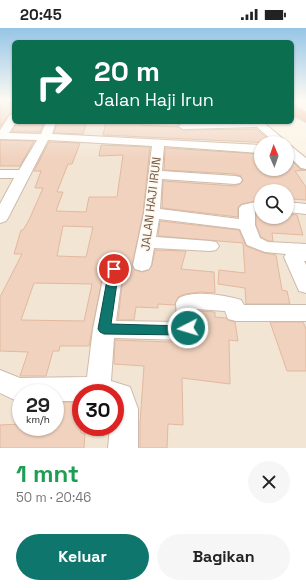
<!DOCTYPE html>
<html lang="id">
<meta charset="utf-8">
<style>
body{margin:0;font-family:"Space Grotesk",sans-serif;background:#f6f6f6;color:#222;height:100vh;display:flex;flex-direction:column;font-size:15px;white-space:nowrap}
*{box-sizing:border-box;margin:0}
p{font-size:13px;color:#767676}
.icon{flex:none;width:22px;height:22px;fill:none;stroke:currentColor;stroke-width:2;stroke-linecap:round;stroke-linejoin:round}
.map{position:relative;height:420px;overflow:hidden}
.drawer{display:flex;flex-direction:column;background:#fff;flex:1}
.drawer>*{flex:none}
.guide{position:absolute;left:12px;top:12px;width:282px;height:84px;border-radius:6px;box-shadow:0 1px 3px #0004;background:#0b6e4f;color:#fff;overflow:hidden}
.needle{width:26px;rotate:358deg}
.tools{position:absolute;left:254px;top:108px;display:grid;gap:8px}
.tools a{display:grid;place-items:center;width:40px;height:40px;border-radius:50%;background:#fff;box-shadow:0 1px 3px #0004;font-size:20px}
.speed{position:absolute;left:12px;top:356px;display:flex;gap:8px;font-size:20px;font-weight:700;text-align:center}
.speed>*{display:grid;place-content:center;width:52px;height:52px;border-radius:50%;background:#fff;box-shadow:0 1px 3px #0004;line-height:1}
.speed small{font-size:10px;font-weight:400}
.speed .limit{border:6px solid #d22;background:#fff;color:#111}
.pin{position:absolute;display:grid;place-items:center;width:34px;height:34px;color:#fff;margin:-17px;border:2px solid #fff;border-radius:50%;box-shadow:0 1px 4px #0007}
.me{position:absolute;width:44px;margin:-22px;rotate:265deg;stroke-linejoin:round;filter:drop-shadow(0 0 3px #0008)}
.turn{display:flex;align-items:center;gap:14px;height:84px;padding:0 16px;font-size:18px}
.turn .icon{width:52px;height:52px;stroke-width:2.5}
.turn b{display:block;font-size:28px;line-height:34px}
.round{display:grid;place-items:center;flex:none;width:42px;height:42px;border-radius:21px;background:#f6f6f6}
.head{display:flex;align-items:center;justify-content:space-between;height:68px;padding:0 16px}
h1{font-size:24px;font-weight:600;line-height:30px;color:#1e9e55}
.action{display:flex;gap:8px;margin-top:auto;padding:8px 16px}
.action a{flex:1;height:46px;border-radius:24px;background:#0f766e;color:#fff;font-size:16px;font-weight:600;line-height:46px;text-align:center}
.action a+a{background:#f6f6f6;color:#222}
.status{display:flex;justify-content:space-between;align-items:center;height:28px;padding:0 20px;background:#fff;direction:ltr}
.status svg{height:11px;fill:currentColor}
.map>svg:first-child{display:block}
</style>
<div class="status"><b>20:45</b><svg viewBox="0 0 49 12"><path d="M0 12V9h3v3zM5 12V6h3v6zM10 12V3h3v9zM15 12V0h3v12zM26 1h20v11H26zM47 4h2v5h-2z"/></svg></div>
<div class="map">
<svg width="306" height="420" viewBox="0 0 306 420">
<rect width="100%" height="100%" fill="#fbf3e5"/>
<path fill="#f3e5d4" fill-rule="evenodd" d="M0 72H14V94H263L306 130V420H0ZM261 115H287V141H261ZM261 163H287V189H261ZM21 365H55V399H21ZM81 365H115V399H81Z"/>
<g fill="#f0d2be" stroke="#e2b99f" fill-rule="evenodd">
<path d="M0 73H14V85L9 86 0 99Z"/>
<path d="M17 94H44L40 104H12Z"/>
<path d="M106 94H141V97L177 99 183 102 256 101 273 115 103 107Z"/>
<path d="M57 95 86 96 83 106 54 105Z"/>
<path d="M0 112 34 113 20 138H0Z"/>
<path d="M49 114 80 115 72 136H68L57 164H63L56 183 86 184 89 169H117L123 127 99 128 101 117 150 119 143 185 132 238 135 242 142 244 149 242 152 237 155 222 186 223 181 241 214 244 215 265 201 264 185 266 178 269 175 277 158 276V280L136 279 134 292H118L124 240 121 236 114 234 107 236 104 241 89 318H60L59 323H53L46 348H20L28 324 0 323V269L22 226H14L21 202H23L29 192 43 160H35L41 143H34ZM63 198 93 199 86 229 57 228ZM34 255 92 256 84 293 21 292Z"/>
<path d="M165 120 261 126V141H287V128L300 141 306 142 295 143 306 159V172L292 171 293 173H287V163H261V172L242 176 238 179V189L162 180 163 153 235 158 240 156 243 153 241 148 235 146 164 142Z"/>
<path d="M256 184H261V189H287V186L297 187 303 207 272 205 273 213H268L261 209 256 197Z"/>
<path d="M160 193 239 202 246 218 264 225 276 227 282 262 287 263 290 276H246L245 260 218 256 219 242 245 245 243 215 158 208Z"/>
<path d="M199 283 215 284V289L226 290 228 292 235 294 238 313 229 312 230 356 182 350 183 397 168 396 167 420H140V395L144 338 114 336 115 312 197 315 196 306 200 298Z"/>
<path d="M270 294H303L306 301V343H287Z"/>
<path d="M55 374H81V405H85L84 420H0V397L21 396V399H55Z"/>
</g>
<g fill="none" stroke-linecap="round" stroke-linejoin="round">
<defs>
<g id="street">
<path d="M14 86V94H16L9 105 41 106 46 94H56L52 106 261 117V125L164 118 162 143 235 148 240 149 242 152 240 155 235 156 162 151 160 181 239 191V180L242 177 261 173V183H255V197L260 210 268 214 306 216V233H304L306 237V265L299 263 284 229 286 226 265 224 247 217 240 201 159 191 156 209 210 213 216 214 219 218 216 222 210 223 154 220 151 237 149 241 142 243 135 241 133 237 144 185 152 118 48 112 8 190 6 193 0 195V176L14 150H0V142H19L37 112 0 111V102L10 87Z"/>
<path d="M216 94H263L288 115H275L257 99 183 101 178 98 183 95Z"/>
<path d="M287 116 291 118 306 130V141L301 140 287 126Z"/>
<path d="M287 174 306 176V186L287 184Z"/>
<path d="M114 235 121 237 123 241 116 293 177 294 176 275 179 270C194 262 225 267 241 272L244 277H306V293H236L228 291 225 283 197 281 199 298 193 309 185 312 114 310 111 353 130 359 138 381V420H108L110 399H115V365H81V373H55V365H21V374H19L0 365V342L20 350 87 349 93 301 105 241 107 237Z"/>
</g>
<path id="highway" d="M292 77 306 84V94L292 87Z"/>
</defs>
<use href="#street" stroke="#ccbbac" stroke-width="2"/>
<use href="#highway" stroke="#d8d1cd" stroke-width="2"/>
<use href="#street" fill="#fff" fill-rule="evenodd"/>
<use href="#highway" fill="#f3b59e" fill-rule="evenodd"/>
</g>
<linearGradient id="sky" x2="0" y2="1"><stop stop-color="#95c5e6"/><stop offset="0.55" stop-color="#fdfaf3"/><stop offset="1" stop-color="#fdfaf3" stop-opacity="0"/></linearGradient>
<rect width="306" height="131" fill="url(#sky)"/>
<path fill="#0f766e" stroke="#0a4d48" d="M114 237 119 241 111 296 183 298 188 296 192 297 194 300 189 306 185 307 104 306 100 304 98 301 109 241Z"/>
<g text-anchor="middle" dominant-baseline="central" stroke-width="3" stroke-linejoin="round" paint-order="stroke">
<g font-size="12" fill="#735a4b" stroke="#fef7eb">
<text transform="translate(151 176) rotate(-83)">JALAN HAJI IRUN</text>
</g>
</g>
</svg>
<div class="tools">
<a><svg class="needle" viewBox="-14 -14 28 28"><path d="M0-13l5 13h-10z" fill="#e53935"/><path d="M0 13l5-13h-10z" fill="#767676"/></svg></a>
<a><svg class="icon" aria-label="search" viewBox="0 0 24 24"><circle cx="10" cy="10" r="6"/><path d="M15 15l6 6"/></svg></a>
</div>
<div class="speed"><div>29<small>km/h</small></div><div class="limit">30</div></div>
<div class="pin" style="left:114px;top:241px;background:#d93025"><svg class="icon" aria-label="arrive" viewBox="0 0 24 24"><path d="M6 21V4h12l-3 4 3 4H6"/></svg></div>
<svg class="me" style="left:188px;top:300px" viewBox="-20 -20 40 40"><circle r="17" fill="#0f766e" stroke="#fff" stroke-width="3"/><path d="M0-11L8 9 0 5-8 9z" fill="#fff"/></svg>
<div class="guide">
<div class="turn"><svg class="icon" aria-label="right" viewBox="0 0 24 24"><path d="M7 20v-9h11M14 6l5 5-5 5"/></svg><div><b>20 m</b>Jalan Haji Irun</div></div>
</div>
</div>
<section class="drawer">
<div class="head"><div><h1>1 mnt</h1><p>50 m · 20:46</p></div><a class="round"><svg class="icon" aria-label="close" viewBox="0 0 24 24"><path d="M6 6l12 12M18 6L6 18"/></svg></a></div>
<div class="action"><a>Keluar</a><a>Bagikan</a></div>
</section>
